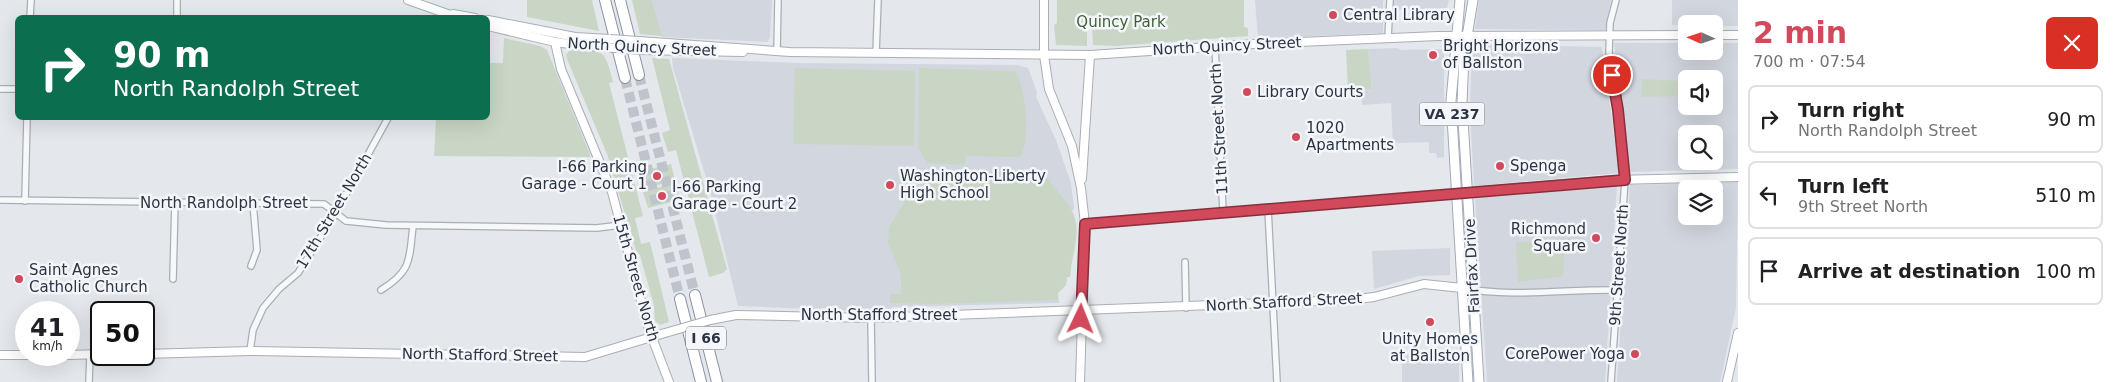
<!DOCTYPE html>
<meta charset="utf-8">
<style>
body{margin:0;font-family:"DejaVu Sans",sans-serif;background:#f6f6f6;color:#202124;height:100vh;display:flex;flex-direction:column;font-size:19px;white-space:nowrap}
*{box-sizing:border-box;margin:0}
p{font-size:16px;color:#757577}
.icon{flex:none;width:28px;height:28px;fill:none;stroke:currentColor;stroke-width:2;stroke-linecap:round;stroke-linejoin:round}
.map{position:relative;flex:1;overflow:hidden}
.panel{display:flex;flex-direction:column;background:#fff;width:375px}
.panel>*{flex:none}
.banner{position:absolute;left:15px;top:15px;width:475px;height:105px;border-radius:8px;box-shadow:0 5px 20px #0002;background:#0b6e4f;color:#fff;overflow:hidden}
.needle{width:32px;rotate:273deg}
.fabs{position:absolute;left:1678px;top:15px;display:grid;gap:10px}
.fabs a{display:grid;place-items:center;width:45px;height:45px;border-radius:8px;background:#fff;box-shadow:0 5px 20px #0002;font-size:25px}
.speed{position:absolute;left:15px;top:301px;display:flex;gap:10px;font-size:25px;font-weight:700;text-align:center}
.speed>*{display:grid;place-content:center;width:65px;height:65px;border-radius:50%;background:#fff;box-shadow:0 5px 20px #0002;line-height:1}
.speed small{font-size:12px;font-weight:400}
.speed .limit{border:2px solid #111;border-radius:8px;background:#fff;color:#111}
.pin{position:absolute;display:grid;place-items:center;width:42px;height:42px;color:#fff;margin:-21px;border:2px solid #fff;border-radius:50%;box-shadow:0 1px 5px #0007}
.me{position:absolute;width:55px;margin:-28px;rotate:2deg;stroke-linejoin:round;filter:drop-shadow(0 0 4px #0008)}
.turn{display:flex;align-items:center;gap:18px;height:105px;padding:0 15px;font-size:22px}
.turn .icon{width:65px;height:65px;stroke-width:2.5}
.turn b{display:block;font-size:35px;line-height:42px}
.round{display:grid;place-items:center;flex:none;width:52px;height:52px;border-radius:8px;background:#f6f6f6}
.overview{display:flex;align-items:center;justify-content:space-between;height:85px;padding:0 15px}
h1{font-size:30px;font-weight:700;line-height:38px;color:#d1495b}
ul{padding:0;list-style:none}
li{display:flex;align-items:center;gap:15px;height:68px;margin:0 10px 8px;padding:0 5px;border:2px solid #e0e0e0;border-radius:8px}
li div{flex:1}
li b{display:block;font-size:19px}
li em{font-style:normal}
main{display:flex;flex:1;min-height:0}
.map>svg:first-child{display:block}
</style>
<main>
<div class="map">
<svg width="1738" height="382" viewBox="0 0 1738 382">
<rect width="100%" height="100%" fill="#e4e7ec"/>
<g fill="#d2d6de" fill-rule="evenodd">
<path d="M652 0H772L770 38 767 42 662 37Z"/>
<path d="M1255 0H1383V33L1258 38Z"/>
<path d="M1392 0H1449L1447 8 1391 10Z"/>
<path d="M1479 0H1611L1605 30 1475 29Z"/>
<path d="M1672 0H1738V26H1714V24L1672 25Z"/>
<path d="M1614 43H1686V51H1714V43H1738V169L1629 172ZM1686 79H1714V106H1686ZM1686 134H1714V161H1686Z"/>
<path d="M1472 44 1602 47 1619 173 1474 186 1470 109Z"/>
<path d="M1397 48 1402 50 1442 49 1444 51V157L1437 158 1436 153H1429V142L1393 143 1391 103 1362 105 1361 90 1372 89 1368 49Z"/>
<path d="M672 58 797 63 1017 65 1028 68 1037 92 1036 97 1056 140 1071 183 1074 208 1072 211 1075 220V247L1071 261 1070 277H1067L1066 285 1058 293 1059 303 894 307 886 312 738 306 710 191 673 68Z"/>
<path d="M1738 182 1736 308 1720 382H1617L1630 185ZM1686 189H1714V216H1686Z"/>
<path d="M1617 186 1605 382H1487L1475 198Z"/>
<path d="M1450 248V275L1419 276 1374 289 1372 251Z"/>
<path d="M1459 352V382H1402V355Z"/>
</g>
<g fill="#c9d6c5">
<path d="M527 0H592L599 31 527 17Z"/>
<path d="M632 0H652L662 36 640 34Z"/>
<path d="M1057 0H1244V27L1248 28V36L1116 46 1093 45 1092 23H1087V46L1056 45 1054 25 1057 23Z"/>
<path d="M504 38 540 46 547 50 591 157 434 156 436 118H488V63H503Z"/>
<path d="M570 49C604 49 605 50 613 82L609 83 643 216 635 218 641 244 650 242 669 322 660 325 655 321 654 306 640 255 636 251 607 154 567 59 566 55Z"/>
<path d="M1368 49 1372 89 1348 90 1346 50Z"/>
<path d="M652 58 669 59 727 269 723 273 709 277 676 150 668 152 662 133 670 130Z"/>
<path d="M795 68 915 71 914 146 793 144Z"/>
<path d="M919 68 1015 71C1026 88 1031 140 1020 157L966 156 965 165 927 163 918 148Z"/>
<path d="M1642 79 1686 81V103H1683V96L1641 97Z"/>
<path d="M671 164 675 180 643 189 638 172Z"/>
<path d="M946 170V173L1026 171 1032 177 1048 179C1056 190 1066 200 1072 211 1083 231 1071 256 1070 277H1067L1066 285 1058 293V300L934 304 890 303V294H901V274L888 243 889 227 905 201 921 190 922 171Z"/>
<path d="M676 183 680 200 648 208 643 192Z"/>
<path d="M1570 238V244L1564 257 1563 276 1518 282 1516 243Z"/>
</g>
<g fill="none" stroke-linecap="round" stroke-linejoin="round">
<g stroke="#bfc3cb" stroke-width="10" stroke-dasharray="10 5" stroke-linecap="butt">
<path d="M639 75 695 295"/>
<path d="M625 78 680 299"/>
</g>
<defs>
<g id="street">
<path d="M30 18 31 0"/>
<path d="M177 18V0"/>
<path d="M1388 38 1390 0"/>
<path d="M1215 46 1223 212"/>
<path d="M777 51 778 0"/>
<path d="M876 53 878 0"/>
<path d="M0 89H18"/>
<path d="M0 200 324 204 346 221 386 225 597 228 621 225"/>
<path d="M25 201 27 118"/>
<path d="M1268 209 1277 382"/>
<path d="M1085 224 1457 193"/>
<path d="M1185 262 1186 308"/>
<path d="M251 266 257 250 253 203"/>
<path d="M173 279 175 202"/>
<path d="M1462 288C1514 298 1565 289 1618 290"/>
<path d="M381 290C412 271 409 260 413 226"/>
<path d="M871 318 872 382"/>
<path d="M250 351 253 330 263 308 279 289 298 273 336 213 388 118"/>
<path d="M89 382 90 355"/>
<path d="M1611 382 1625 180 1618 110 1609 52 1610 23 1616 0"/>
</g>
<g id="secondary">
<path d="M408 0 459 18"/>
<path d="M1044 0V55L1049 89 1072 146 1081 188 1085 224 1080 382"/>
<path d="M453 14 475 18"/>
<path d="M488 20 575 37 610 39"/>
<path d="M488 26 555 42 577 45"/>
<path d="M1714 35H1738"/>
<path d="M555 42 561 69 612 192 648 327 669 382"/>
<path d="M667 43 790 52 1090 55 1254 44 1438 36 1686 35"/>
<path d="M640 50 743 52"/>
<path d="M1082 179 1090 55"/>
<path d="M1457 193 1614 180 1738 177"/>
<path d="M736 315 871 318 1348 300 1374 297 1424 284 1462 288"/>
<path d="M144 354 250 351 585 357 665 333"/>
<path d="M0 355H40"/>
<path d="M69 355 101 354"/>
<path d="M1727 382 1738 333"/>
</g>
<g id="primary">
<path d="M1460 0 1451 101 1468 382"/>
<path d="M1473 0 1464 55 1462 103 1479 382"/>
</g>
<g id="highway">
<path d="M605 0 625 78"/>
<path d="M620 0 639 75"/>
<path d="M695 295 717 382"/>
<path d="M680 299 701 382"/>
</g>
</defs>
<use href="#street" stroke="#a9aeb7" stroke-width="8"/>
<use href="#secondary" stroke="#a9aeb7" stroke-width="10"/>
<use href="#primary" stroke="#a3abb8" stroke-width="11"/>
<use href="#highway" stroke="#8b94a3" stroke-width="12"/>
<use href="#street" stroke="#f7f8fa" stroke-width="5.5"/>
<use href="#secondary" stroke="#fff" stroke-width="8"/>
<use href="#primary" stroke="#fff" stroke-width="9"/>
<use href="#highway" stroke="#fff" stroke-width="10"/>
<defs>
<g id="secondary-bridge">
<path d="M610 39 667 43"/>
<path d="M577 45 640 50"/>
<path d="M665 333 710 320 736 315"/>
</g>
</defs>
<use href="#secondary-bridge" stroke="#a9aeb7" stroke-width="10" stroke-linecap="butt"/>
<use href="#secondary-bridge" stroke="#fff" stroke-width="8"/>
</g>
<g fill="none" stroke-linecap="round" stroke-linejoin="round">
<defs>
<path id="route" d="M1081 319 1085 224 1625 180 1618 110 1612 75"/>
</defs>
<use href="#route" stroke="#882f3b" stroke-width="12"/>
<use href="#route" stroke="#d1495b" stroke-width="9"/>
</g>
<g fill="#d1495b" stroke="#f4f6f9" stroke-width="2">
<circle cx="1333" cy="15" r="5"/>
<circle cx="1433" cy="55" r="5"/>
<circle cx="1247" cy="92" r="5"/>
<circle cx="1296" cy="137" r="5"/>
<circle cx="1500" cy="166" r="5"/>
<circle cx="657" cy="176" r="5"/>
<circle cx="890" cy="185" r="5"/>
<circle cx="662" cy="196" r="5"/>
<circle cx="1596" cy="238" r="5"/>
<circle cx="19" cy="279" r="5"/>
<circle cx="1430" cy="322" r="5"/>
<circle cx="1635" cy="354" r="5"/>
</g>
<g text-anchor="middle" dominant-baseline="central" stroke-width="5" stroke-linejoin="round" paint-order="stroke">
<g fill="#f4f6f9" stroke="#676e7b" stroke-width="1">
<rect x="1419.5" y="102.5" width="65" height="23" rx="4"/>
<rect x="686" y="326.5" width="40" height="23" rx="4"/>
</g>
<g font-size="14" font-weight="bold" fill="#2b3445">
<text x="1452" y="114">VA 237</text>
<text x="706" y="338">I 66</text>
</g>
<g font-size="15" fill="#2b3445" stroke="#f4f6f9" text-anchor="start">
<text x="1343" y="15">Central Library</text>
<text x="1443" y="46">Bright Horizons<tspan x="1443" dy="17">of Ballston</tspan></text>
<text x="1257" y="92">Library Courts</text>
<text x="1306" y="128">1020<tspan x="1306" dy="17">Apartments</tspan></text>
<text x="1510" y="166">Spenga</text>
<text x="647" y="167" text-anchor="end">I-66 Parking<tspan x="647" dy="17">Garage - Court 1</tspan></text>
<text x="900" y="176">Washington-Liberty<tspan x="900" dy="17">High School</tspan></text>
<text x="672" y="187">I-66 Parking<tspan x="672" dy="17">Garage - Court 2</tspan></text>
<text x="1586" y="229" text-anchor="end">Richmond<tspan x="1586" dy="17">Square</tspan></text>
<text x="29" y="270">Saint Agnes<tspan x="29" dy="17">Catholic Church</tspan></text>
<text x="1430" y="339" text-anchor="middle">Unity Homes<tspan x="1430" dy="17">at Ballston</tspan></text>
<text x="1625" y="354" text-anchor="end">CorePower Yoga</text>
</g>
<g font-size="15" fill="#3f6138" stroke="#f4f6f9">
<text x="1121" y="22">Quincy Park</text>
</g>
<g font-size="15" fill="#2b3445" stroke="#f4f6f9">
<text transform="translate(1227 46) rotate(-3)">North Quincy Street</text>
<text transform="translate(642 47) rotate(3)">North Quincy Street</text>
<text transform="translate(1219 129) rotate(-93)">11th Street North</text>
<text x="224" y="203">North Randolph Street</text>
<text transform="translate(334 211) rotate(-59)">17th Street North</text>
<text transform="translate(1619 265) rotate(-86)">9th Street North</text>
<text transform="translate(1472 266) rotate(-93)">Fairfax Drive</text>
<text transform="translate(636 278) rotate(74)">15th Street North</text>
<text transform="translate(1284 302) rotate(-3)">North Stafford Street</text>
<text x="879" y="315">North Stafford Street</text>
<text transform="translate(480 355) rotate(1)">North Stafford Street</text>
</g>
</g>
</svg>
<div class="fabs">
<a><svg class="needle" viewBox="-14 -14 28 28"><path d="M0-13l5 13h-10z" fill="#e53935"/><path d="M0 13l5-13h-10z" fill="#757577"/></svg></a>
<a><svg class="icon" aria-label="sound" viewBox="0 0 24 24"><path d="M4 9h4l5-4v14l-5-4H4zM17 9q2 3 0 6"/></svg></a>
<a><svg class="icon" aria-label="search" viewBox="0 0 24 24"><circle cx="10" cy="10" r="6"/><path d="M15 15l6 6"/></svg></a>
<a><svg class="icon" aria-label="layers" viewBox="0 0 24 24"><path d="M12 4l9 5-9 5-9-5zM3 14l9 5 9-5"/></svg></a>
</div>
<div class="speed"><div>41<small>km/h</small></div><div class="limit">50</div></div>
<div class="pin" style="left:1612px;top:75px;background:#d93025"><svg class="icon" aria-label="arrive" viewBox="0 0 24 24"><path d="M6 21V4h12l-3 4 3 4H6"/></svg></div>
<svg class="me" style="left:1081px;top:319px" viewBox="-20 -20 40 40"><path d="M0-17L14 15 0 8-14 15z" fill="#d1495b" stroke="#fff" stroke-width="4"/></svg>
<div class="banner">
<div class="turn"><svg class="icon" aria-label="right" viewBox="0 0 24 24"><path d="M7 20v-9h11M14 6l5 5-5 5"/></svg><div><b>90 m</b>North Randolph Street</div></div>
</div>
</div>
<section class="panel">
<div class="overview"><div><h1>2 min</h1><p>700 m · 07:54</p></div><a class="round" style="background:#d93025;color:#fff"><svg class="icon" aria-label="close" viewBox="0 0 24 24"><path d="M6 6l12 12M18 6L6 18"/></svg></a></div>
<ul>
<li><svg class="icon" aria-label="right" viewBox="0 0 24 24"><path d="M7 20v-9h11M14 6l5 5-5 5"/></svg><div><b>Turn right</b><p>North Randolph Street</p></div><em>90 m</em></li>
<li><svg class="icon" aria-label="left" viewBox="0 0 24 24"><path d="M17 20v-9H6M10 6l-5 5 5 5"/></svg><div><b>Turn left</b><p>9th Street North</p></div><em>510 m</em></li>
<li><svg class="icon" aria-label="arrive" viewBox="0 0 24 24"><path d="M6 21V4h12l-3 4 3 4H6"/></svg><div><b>Arrive at destination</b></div><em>100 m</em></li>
</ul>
</section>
</main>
